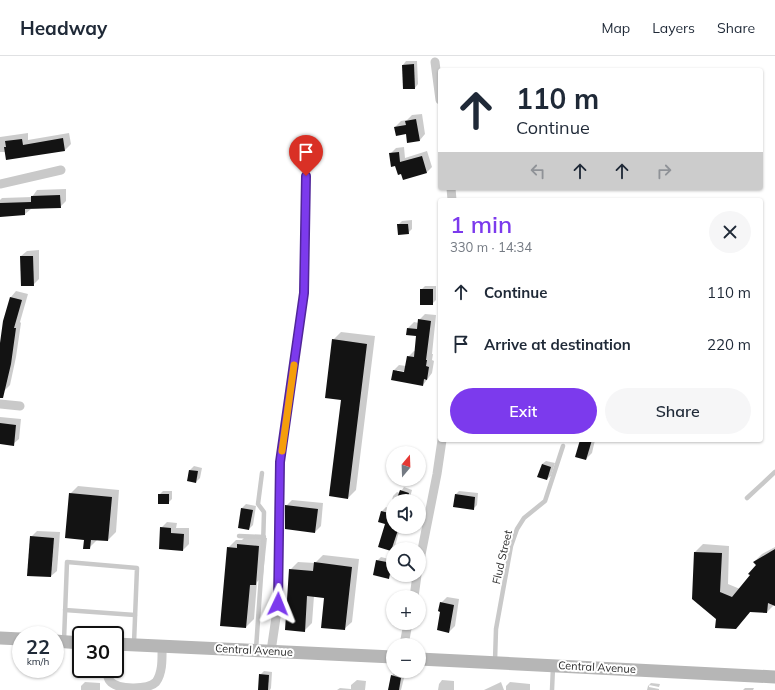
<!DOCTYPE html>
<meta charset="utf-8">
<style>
body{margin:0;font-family:Mulish,sans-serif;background:#f6f6f7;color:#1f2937;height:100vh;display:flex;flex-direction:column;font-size:15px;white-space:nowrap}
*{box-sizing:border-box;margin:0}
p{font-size:13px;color:#747a83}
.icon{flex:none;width:22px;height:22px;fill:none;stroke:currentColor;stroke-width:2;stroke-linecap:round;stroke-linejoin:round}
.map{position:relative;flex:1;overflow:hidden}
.panel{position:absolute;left:438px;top:142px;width:325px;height:244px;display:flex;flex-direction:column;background:#fff;border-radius:4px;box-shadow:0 1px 3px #0004}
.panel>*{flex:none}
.guide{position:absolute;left:438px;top:12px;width:325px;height:122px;border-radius:4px;box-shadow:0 1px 3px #0004;background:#fff;color:#1f2937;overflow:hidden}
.needle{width:26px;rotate:19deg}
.controls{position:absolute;left:386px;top:390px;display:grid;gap:8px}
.controls a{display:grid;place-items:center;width:40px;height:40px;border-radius:50%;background:#fff;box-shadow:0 1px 3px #0004;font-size:20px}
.speed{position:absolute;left:12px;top:570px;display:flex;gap:8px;font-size:20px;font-weight:700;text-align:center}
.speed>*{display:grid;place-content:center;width:52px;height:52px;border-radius:50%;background:#fff;box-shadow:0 1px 3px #0004;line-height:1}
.speed small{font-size:10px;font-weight:400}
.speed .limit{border:2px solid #111;border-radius:6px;background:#fff;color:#111}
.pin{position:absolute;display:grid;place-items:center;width:34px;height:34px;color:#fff;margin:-41px -17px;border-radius:50% 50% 50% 0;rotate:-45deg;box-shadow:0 0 4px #0007}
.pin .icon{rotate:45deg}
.me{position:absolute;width:44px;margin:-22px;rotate:2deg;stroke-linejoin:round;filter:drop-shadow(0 0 3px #0008)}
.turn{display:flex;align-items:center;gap:14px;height:84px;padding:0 12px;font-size:18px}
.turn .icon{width:52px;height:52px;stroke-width:2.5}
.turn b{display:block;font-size:28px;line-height:34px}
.lanes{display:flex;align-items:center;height:38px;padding:0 12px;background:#0003;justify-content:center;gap:20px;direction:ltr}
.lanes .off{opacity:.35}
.round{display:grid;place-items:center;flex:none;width:42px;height:42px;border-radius:21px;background:#f6f6f7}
.headline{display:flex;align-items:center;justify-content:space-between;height:68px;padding:0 12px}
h1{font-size:24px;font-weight:600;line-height:30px;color:#7c3aed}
.primary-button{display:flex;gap:8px;margin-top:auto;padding:8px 12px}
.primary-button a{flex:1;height:46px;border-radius:24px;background:#7c3aed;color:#fff;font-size:16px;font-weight:600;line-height:46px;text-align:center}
.primary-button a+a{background:#f6f6f7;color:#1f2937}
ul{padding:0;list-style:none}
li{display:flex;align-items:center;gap:12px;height:52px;padding:0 12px}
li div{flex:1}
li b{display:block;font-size:15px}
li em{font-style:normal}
header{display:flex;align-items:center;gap:24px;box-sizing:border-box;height:56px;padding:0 20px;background:#fff;border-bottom:1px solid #e0e1e3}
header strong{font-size:19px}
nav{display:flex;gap:22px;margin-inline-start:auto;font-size:14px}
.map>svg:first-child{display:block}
</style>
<header>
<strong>Headway</strong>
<nav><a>Map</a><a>Layers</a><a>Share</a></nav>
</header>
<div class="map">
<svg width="775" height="634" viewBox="0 0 775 634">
<rect width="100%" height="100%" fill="#fff"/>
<g fill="#0003" fill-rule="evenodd">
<path d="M406 5H417L418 28 415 32 403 9Z"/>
<path d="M422 58 425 78 420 84 395 71 401 65 407 64 412 59Z"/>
<path d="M28 77V84L69 77 71 88 65 94 6 103V96H0V81Z"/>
<path d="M404 91 405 102 427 95 432 111 427 116 404 123 390 98 396 92Z"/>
<path d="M66 133V145L60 151 31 153 25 158 0 160V144L2 142 32 141 37 134Z"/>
<path d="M412 164V173L408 177 398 169 402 165Z"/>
<path d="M39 194V223L33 229 21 200 27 195Z"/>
<path d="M425 230H436V244L432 248 421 234Z"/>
<path d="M16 235 28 238 20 266 21 267 16 301 10 329 4 335 0 334V292L4 265 11 241Z"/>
<path d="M425 258 436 259 432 298H433L432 304 434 305 432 317 423 329 393 315 399 309 406 310 408 301 414 295H416L418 279 408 272 414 266 419 267V264ZM397 314 409 316H397Z"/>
<path d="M341 276 375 280 356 434 348 442 342 343 333 284Z"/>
<path d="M0 361 21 363 19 383 13 388 0 387Z"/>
<path d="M581 384H595L592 397 586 403Z"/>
<path d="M546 405 555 407 551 420 547 423 542 408Z"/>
<path d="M194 410 202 412 200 422 196 426 188 424 190 414Z"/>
<path d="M78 430 119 434 116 476 108 484H97L89 492 85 483 70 438Z"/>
<path d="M404 431 412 434 409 445H393V471H403L400 472 395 490 391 494 386 468 379 465 382 455 386 451 390 453 393 440 397 436 400 437Z"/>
<path d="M163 435H172V443L168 447 159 439Z"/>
<path d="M459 435 478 437 477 449 473 453 455 439Z"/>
<path d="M292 444 323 447 321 470 315 476 286 450Z"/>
<path d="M246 448 256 450 253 469 249 473 239 471 242 452Z"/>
<path d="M167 466 177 467 176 472H189V488L183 494 161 472Z"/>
<path d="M37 475 60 476 57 515 51 520 31 481Z"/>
<path d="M246 480 267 482 263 520 257 526 254 563 246 571 221 569 228 492 236 484H242Z"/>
<path d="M703 488 729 490 728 528 740 533 752 519 757 509 754 506 762 498 775 491V548L767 556 751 555 744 563H717L695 496Z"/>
<path d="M323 499 359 503 352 566 344 573 325 542 314 540 312 567 304 575 290 514 298 506 315 507Z"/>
<path d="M381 501 393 504 392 518 388 521 377 505Z"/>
<path d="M447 541 459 543 455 570 449 576 441 555V547Z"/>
<path d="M264 615 272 616 271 632 270 634H259L260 619Z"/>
<path d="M395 616 405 618 401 634H389L392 620Z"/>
<path d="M357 624 366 625 365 634H337L340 632 351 633V629Z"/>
<path d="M442 624 454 625V634H438L439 628Z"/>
<path d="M85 626 100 627V634H81V630Z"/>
<path d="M501 626 504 634H484Z"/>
<path d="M510 626 530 628V634H506V630Z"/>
<path d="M651 627 660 628 659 631 649 629V631L659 633V634H647L648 630Z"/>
<path d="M745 632H754L753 634H743Z"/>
</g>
<g fill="#131313">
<path d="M414 8 415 33H403L402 9Z"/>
<path d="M416 63 420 85 407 87 406 78 396 80 394 71 406 69 405 65Z"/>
<path d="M63 82 65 95 6 104 4 91H6L5 85 22 83 23 89Z"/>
<path d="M399 96 400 106 422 100 427 117 403 124 401 118 398 119 395 110 391 111 389 97Z"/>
<path d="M60 139 61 152 25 153V159L0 161V147L31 146V140Z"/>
<path d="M397 168H408L409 178 398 179Z"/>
<path d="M20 200H33L34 230H21Z"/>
<rect x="420" y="233" width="13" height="16"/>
<path d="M10 241 22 244 14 272H16L11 308 3 342H0V287L3 265Z"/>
<path d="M418 263 431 265 426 304H427L426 310 429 311 427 324 424 323 423 330 391 324 393 314 404 316 407 300 414 301 416 280 406 279 407 272 417 273Z"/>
<path d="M332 283 367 288 348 443 329 440 341 344 325 342Z"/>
<path d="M0 367 16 369 14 390 0 388Z"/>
<path d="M580 384H592L586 404 575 401Z"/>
<path d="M542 408 551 411 547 424 537 421Z"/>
<path d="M189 414 198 415 196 427 187 425Z"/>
<path d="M400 434 409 437 407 445H396Z"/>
<path d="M69 437 112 441 108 485 91 484 90 493H83L84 484 65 482Z"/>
<rect x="158" y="438" width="11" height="10"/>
<path d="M455 438 475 441 474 454 453 451Z"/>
<path d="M285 449 318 453 315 477 285 473Z"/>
<path d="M241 452 253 454 249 474 238 472Z"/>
<path d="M381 455 393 458V471H399L391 495 378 491 385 468 378 466Z"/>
<path d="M160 471 171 472V477L184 478 183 495 159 493Z"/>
<path d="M30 480 54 482 51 521 27 520Z"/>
<path d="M237 488 259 490 256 529H250L246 572 220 570 227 491 237 492Z"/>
<path d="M775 493V550L768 547 767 557 750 556 736 573 715 572 716 563 692 543 694 496 722 497 720 536 732 541 750 519 748 518 756 509 753 506Z"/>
<path d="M376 504 392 507 389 523 373 519Z"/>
<path d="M314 506 352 511 345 574 321 572 324 542 307 540 305 576 285 574 289 513 313 515Z"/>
<path d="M440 546 454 549 449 577 437 574 440 556 438 555Z"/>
<path d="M259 618 269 619 268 634H258Z"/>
<path d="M391 619 401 622 399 634H388Z"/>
</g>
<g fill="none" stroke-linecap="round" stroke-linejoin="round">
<g stroke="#c9c9c9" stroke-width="4.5">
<path d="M280 406 304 237 306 105"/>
<path d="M747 442 775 416"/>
<path d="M239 480 264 481"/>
<path d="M65 554 135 559"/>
<path d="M64 584 67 506 137 512 134 587"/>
<path d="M256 593 263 491 264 456 258 448 262 417"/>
<path d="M495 605 496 573 511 490 517 473 524 462 545 445 563 390"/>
<path d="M552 634 553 611"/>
</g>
<g stroke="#c9c9c9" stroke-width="9">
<path d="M435 6 440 44"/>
<path d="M0 128 61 114"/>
<path d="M451 132 452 144"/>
<path d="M0 348 20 350"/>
<path d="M419 509 437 418 442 384"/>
<path d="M414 541 417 519"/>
<path d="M404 589 408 567"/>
<path d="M271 595 278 548 280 406"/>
<path d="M107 613C107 617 107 622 110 625 117 634 148 634 156 626 163 616 162 602 162 590"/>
</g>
<g stroke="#b6b6b6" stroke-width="13">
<path d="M0 582 21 583"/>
<path d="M55 585 81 587"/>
<path d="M115 588 393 601"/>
<path d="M419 603 775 621"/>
</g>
</g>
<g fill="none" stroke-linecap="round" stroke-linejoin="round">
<defs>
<path id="route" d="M278 548 280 406 304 237 306 120"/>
</defs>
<use href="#route" stroke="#51269a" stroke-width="10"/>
<use href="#route" stroke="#7c3aed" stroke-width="7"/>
<path stroke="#f59e0b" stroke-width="7" d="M282 395 294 309"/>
</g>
<g text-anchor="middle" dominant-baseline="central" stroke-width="4" stroke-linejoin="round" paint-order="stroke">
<g font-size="11" fill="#2c2c2c" stroke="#fff">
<text transform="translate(502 501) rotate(-77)">Flud Street</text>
<text transform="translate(254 594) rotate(3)">Central Avenue</text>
<text transform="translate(597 611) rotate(3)">Central Avenue</text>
</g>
</g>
</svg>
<div class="controls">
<a><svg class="needle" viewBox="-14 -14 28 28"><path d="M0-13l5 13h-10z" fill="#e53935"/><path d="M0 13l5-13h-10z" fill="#747a83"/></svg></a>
<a><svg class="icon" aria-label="sound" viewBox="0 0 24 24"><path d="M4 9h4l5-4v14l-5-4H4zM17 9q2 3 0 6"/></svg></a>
<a><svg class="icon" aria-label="search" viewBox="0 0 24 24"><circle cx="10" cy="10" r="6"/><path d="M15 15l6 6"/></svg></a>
<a>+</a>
<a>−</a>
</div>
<div class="speed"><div>22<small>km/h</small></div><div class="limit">30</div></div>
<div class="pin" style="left:306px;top:120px;background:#d93025"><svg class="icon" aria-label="arrive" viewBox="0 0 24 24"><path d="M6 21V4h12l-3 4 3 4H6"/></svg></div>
<svg class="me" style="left:278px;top:548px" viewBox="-20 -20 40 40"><path d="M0-17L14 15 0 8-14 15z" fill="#7c3aed" stroke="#fff" stroke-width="4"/></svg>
<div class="guide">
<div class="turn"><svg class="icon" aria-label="ahead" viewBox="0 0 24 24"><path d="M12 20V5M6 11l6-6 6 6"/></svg><div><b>110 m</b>Continue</div></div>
<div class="lanes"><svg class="icon off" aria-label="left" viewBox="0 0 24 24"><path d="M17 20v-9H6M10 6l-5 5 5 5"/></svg><svg class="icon" aria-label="ahead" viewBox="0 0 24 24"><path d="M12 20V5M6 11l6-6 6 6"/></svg><svg class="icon" aria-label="ahead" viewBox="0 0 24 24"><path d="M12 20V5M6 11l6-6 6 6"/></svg><svg class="icon off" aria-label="right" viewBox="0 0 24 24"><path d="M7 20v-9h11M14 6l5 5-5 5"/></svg></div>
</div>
<section class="panel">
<div class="headline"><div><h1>1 min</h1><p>330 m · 14:34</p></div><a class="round"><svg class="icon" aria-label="close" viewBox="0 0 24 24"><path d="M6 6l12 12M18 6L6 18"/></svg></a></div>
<ul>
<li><svg class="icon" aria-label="ahead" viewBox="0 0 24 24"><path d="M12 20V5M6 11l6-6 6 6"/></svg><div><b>Continue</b></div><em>110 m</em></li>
<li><svg class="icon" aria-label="arrive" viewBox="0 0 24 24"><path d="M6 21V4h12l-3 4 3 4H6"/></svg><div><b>Arrive at destination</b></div><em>220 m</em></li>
</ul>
<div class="primary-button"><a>Exit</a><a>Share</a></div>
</section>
</div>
